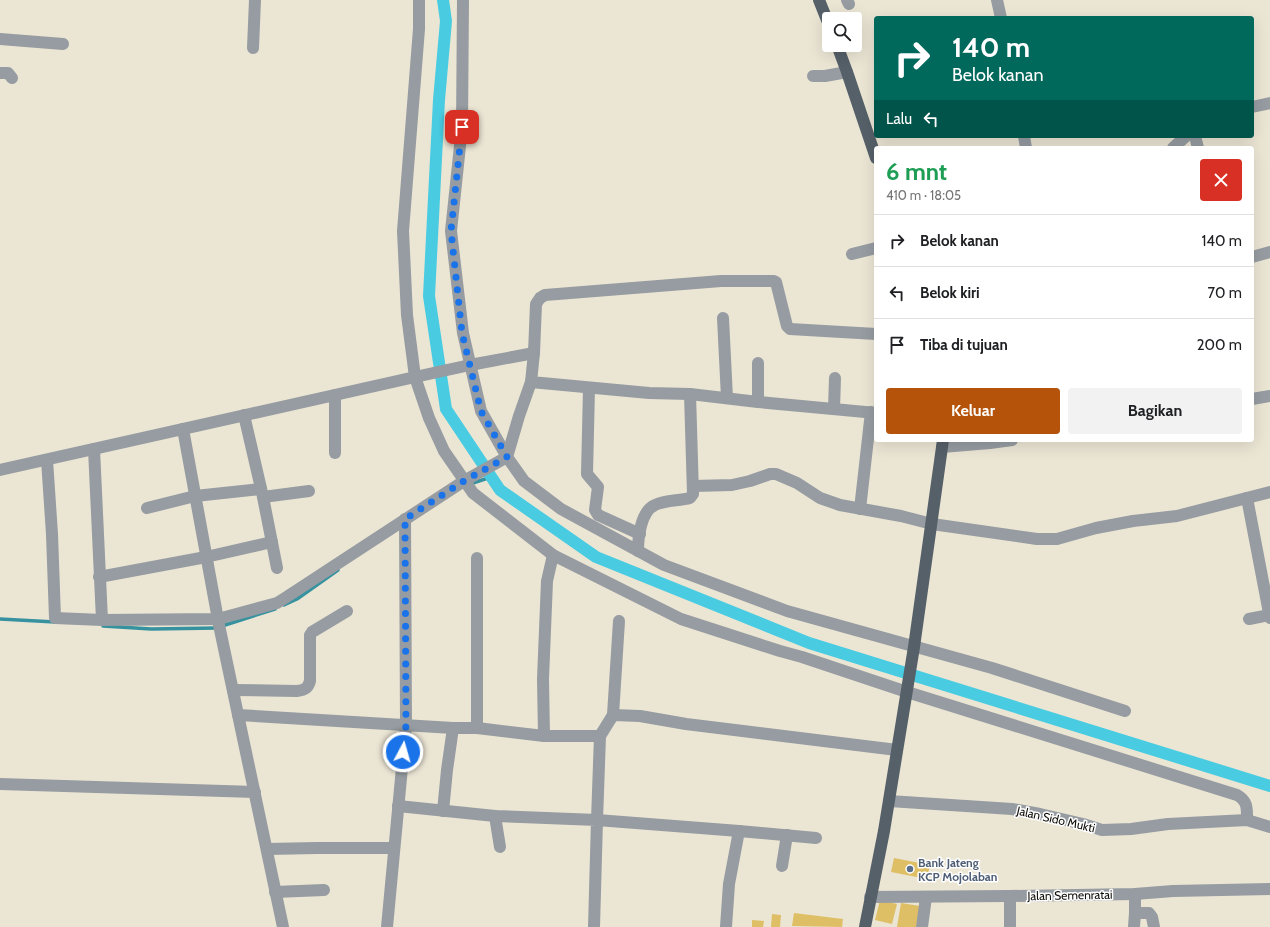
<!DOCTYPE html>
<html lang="id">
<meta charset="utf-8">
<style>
body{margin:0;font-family:Cabin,sans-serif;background:#f2f2f2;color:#202124;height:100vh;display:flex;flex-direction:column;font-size:15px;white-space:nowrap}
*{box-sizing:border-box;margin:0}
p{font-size:13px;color:#757577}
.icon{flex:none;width:22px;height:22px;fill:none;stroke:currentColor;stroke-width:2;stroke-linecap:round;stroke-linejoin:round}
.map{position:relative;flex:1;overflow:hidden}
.details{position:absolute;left:874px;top:146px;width:380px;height:296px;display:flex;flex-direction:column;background:#fff;border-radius:4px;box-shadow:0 4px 16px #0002}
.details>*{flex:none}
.guide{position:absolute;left:874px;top:16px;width:380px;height:122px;border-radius:4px;box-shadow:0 4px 16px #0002;background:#00695c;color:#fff;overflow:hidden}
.tools{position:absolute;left:822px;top:12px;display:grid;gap:8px}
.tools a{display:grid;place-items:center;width:40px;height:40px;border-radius:4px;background:#fff;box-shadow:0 4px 16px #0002;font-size:20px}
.pin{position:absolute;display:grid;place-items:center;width:34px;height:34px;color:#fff;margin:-17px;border-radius:8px;box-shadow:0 2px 6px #0006}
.me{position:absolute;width:44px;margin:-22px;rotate:6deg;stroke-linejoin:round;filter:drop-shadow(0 0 3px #0008)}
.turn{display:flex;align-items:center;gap:14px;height:84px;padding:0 12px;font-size:18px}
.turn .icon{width:52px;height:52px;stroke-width:2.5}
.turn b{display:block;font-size:28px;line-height:34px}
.then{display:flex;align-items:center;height:38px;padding:0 12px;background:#0003;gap:8px;font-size:15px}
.round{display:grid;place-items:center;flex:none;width:42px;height:42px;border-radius:4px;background:#f2f2f2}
.summary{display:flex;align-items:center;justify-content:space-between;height:68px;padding:0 12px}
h1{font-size:24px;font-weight:800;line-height:30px;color:#1e9e55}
.action{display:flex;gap:8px;margin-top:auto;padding:8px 12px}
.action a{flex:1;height:46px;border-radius:4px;background:#b45309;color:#fff;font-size:16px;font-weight:800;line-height:46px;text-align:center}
.action a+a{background:#f2f2f2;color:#202124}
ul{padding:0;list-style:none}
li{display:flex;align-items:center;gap:12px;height:52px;padding:0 12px;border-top:1px solid #e0e0e0}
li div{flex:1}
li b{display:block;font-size:15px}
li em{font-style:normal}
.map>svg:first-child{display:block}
</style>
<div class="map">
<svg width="1270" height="927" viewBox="0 0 1270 927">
<rect width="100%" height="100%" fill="#ebe5d4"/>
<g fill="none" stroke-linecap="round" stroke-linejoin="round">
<g stroke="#3792a0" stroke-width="3.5">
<path d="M473 483 491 477"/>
<path d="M284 605 297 599 338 570"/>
<path d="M0 619 55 622"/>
<path d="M103 626 151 629 217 628"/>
<path d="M222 626 275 609"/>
</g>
<path stroke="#49cce1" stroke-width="12" d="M443 0 446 21 439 100 429 296 446 409 500 490 596 557 809 643 1270 786"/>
</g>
<g fill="#dfbf65">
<path d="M894 858 930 865 927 879 891 872Z"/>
<path d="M880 900 897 904 892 924 875 920Z"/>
<path d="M901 903 920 906 916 927H897Z"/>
<path d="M794 913 843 919 842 927 792 926Z"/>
<path d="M772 914 781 915 780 927H771Z"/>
<path d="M752 920 764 921 763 927H752Z"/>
</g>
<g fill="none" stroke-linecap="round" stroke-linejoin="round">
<g stroke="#969ca1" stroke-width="12">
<path d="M419 0V29L403 231 407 315 415 377 429 418 444 451 473 493 553 555 681 619 780 651 802 657 907 692 1237 795C1248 801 1247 809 1247 820"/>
<path d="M463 0 462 127 451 231 463 333 481 411 507 457 524 481 561 509 664 565 787 611 992 668 1125 711"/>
<path d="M847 0 849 4"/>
<path d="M997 0 1001 18"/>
<path d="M0 39 63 44"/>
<path d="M253 48 255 0"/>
<path d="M0 73H8L12 78"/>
<path d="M813 76H825L847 72"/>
<path d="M1252 107 1270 103"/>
<path d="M1024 136 1026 148"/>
<path d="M1195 136 1198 148"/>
<path d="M1173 148 1186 136"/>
<path d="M852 254 876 248"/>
<path d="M1252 257 1270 252"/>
<path d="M723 318 727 398"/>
<path d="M534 353 536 304 540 298 545 295 721 281H774L776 282 787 326 790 329 876 334"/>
<path d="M758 363V402"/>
<path d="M589 388 587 474 598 487 595 510 598 515 640 534"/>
<path d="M335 395V453"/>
<path d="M1252 399 1270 396"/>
<path d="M834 409 835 378"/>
<path d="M244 415 263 497 277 568"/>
<path d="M183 429 219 625 283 927"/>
<path d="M942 447 990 443 1012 440"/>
<path d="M94 449 102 620"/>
<path d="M47 460 52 534 55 618 102 620 218 619 277 603 285 598 464 481 507 457 519 416 531 382"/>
<path d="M0 470 415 377 470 365 534 353 531 382 649 393 690 394 758 402 876 413"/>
<path d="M693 486 732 485 750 481 770 474H776L797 483 820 498 840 505 901 516 932 524 1037 539H1057L1096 528 1133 521 1177 516 1270 492"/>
<path d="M263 497 309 491"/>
<path d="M1247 498 1270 618"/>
<path d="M147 508 195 496 261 489"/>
<path d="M860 509 871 412"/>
<path d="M638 551C638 537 641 511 655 505 665 500 679 501 690 498L693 494 690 394"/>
<path d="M477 558V728"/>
<path d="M99 577 206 557 272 542"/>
<path d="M1249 619 1270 615"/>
<path d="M233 690 297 691C305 690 308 688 310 681V635L312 632 347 611"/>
<path d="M238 715 453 728H477L544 736H600"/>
<path d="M613 715 619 621"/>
<path d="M544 736 543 679 547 581 553 555"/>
<path d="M0 784 255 792"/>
<path d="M889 801 1012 809 1040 814 1083 824 1102 830 1131 829 1168 824 1247 820 1270 827"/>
<path d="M398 806 495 816 597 820 594 927"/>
<path d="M443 811 447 770 453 728"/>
<path d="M495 816 500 847"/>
<path d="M739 831 816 838"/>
<path d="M267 849 317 848H394"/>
<path d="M782 866 787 835"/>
<path d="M275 892 324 890"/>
<path d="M1010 896V927"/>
<path d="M870 897 1010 896 1135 894 1173 891 1270 889"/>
<path d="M1135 913H1149L1152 917 1154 927"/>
<path d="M387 927 406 725 405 519"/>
<path d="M726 927 729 884 739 831 597 820 600 736 613 715 640 716 686 724 897 750"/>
<path d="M922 927 926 897"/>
<path d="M1134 927 1135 913V894"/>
</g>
<g stroke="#566069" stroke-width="12">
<path d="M819 0 829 25"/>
<path d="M837 45 847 72 876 158"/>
<path d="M865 927 884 831 914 647 943 440"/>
</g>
</g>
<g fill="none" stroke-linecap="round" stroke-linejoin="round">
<path stroke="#1a73e8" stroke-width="7" stroke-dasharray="0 12.6" d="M403 752 406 725 405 519 464 481 507 457 481 411 462 333 451 231 462 127"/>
</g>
<circle fill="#5c6f8a" stroke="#fff" stroke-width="1.5" cx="910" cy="869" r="4"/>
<g text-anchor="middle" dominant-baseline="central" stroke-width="3" stroke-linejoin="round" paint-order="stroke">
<g font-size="12" fill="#0e0c07" stroke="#fff">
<text transform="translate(1056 819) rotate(13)">Jalan Sido Mukti</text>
<text transform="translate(1070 895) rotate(-1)">Jalan Semenratai</text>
</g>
<g font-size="12" font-weight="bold" fill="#4e5e75" stroke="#fff" text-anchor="start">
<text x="918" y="862">Bank Jateng<tspan x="918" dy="14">KCP Mojolaban</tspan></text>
</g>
</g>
</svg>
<div class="tools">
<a><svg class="icon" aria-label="search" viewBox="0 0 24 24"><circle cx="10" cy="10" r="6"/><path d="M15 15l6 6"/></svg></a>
</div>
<div class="pin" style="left:462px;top:127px;background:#d93025"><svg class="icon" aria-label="arrive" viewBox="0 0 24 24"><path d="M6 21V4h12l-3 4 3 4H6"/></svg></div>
<svg class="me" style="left:403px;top:752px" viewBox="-20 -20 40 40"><circle r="17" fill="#1a73e8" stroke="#fff" stroke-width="3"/><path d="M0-11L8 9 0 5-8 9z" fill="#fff"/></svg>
<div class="guide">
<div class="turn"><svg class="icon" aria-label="right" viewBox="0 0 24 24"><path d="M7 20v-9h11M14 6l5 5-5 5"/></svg><div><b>140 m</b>Belok kanan</div></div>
<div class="then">Lalu<svg class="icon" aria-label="left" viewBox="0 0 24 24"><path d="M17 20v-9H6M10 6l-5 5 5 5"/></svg></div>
</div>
<section class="details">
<div class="summary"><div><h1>6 mnt</h1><p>410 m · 18:05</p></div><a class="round" style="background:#d93025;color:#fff"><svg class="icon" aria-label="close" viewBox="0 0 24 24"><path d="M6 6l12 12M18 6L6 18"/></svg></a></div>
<ul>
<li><svg class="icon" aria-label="right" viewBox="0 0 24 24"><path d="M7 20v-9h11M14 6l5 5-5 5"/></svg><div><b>Belok kanan</b></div><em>140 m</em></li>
<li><svg class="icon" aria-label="left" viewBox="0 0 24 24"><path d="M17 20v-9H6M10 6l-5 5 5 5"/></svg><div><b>Belok kiri</b></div><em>70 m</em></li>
<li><svg class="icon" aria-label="arrive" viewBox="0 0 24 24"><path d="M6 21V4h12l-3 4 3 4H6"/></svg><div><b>Tiba di tujuan</b></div><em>200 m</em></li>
</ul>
<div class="action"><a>Keluar</a><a>Bagikan</a></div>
</section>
</div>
